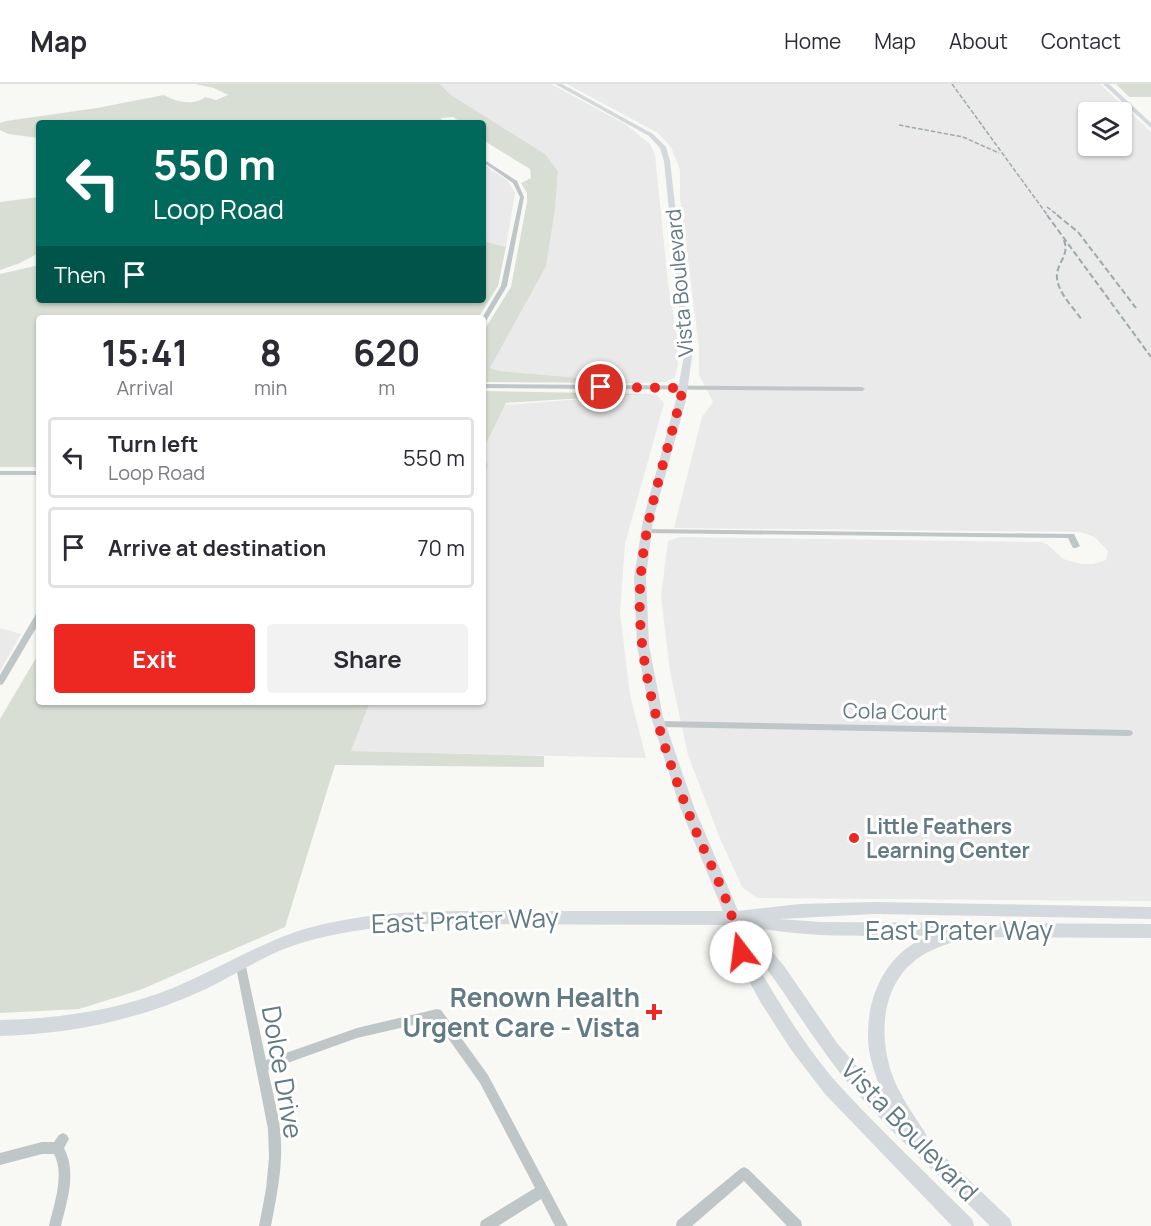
<!DOCTYPE html>
<style>
body{margin:0;font-family:Manrope,sans-serif;background:#f2f2f3;color:#2b2b33;height:100vh;display:flex;flex-direction:column;font-size:22px;white-space:nowrap}
*{box-sizing:border-box;margin:0}
p{font-size:20px;color:#7c7c81}
.icon{flex:none;width:33px;height:33px;fill:none;stroke:currentColor;stroke-width:2;stroke-linecap:round;stroke-linejoin:round}
.map{position:relative;flex:1;overflow:hidden}
.drawer{position:absolute;left:36px;top:231px;width:450px;height:390px;display:flex;flex-direction:column;background:#fff;border-radius:6px;box-shadow:0 2px 4px #0004}
.drawer>*{flex:none}
.guide{position:absolute;left:36px;top:36px;width:450px;height:183px;border-radius:6px;box-shadow:0 2px 4px #0004;background:#00695c;color:#fff;overflow:hidden}
.controls{position:absolute;left:1078px;top:18px;display:grid;gap:12px}
.controls a{display:grid;place-items:center;width:54px;height:54px;border-radius:6px;background:#fff;box-shadow:0 2px 4px #0004;font-size:30px}
.pin{position:absolute;display:grid;place-items:center;width:51px;height:51px;color:#fff;margin:-26px;border:3px solid #fff;border-radius:50%;box-shadow:0 2px 6px #0007}
.me{position:absolute;width:66px;margin:-33px;rotate:345deg;stroke-linejoin:round;filter:drop-shadow(0 0 4px #0008)}
.turn{display:flex;align-items:center;gap:21px;height:126px;padding:0 18px;font-size:27px}
.turn .icon{width:78px;height:78px;stroke-width:2.5}
.turn b{display:block;font-size:42px;line-height:51px}
.then{display:flex;align-items:center;height:57px;padding:0 18px;background:#0003;gap:12px;font-size:22px}
.eta{display:flex;justify-content:space-evenly;align-items:center;height:102px;text-align:center}
.eta b{font-size:36px;font-weight:700;line-height:42px}
.cta{display:flex;gap:12px;margin-top:auto;padding:12px 18px}
.cta a{flex:1;height:69px;border-radius:6px;background:#ed2721;color:#fff;font-size:24px;font-weight:700;line-height:69px;text-align:center}
.cta a+a{background:#f2f2f3;color:#2b2b33}
ul{padding:0;list-style:none}
li{display:flex;align-items:center;gap:18px;height:81px;margin:0 12px 9px;padding:0 6px;border:3px solid #e1e1e2;border-radius:6px}
li div{flex:1}
li b{display:block;font-size:22px}
li em{font-style:normal}
header{display:flex;align-items:center;gap:36px;box-sizing:border-box;height:84px;padding:0 30px;background:#fff;border-bottom:2px solid #e1e1e2}
header strong{font-size:28px}
nav{display:flex;gap:33px;margin-inline-start:auto;font-size:21px}
.map>svg:first-child{display:block}
</style>
<header>
<strong>Map</strong>
<nav><a>Home</a><a>Map</a><a>About</a><a>Contact</a></nav>
</header>
<div class="map">
<svg width="1151" height="1142" viewBox="0 0 1151 1142">
<rect width="100%" height="100%" fill="#f8f8f5"/>
<g fill="#e9eae9" fill-rule="evenodd">
<path d="M440 0H551L625 40 650 60 655 71 668 199 677 253 678 279 675 294 666 298 638 299 500 287 490 284 529 212 555 125 558 87 545 70 451 11Z"/>
<path d="M567 0H1100L1151 48V817L757 814 742 803 719 752 688 671 670 587 661 512 668 457 680 453 1041 458 1047 460 1063 475 1081 480H1093L1106 476 1108 467 1095 453 1080 448 674 444 702 333 713 318 699 291V263L680 114V86L671 63 658 49ZM1089 28H1122V62H1089Z"/>
<path d="M483 80 508 97 515 109 506 163 483 157Z"/>
<path d="M648 310 657 311 664 319 625 460 620 528 630 611 646 674 351 667 370 618H483V394L488 382 483 366 505 321Z"/>
<path d="M0 544 21 550 0 587Z"/>
</g>
<g fill="#d9ded4">
<path d="M195 0H440L451 11 545 70 558 87 555 125 546 182 490 284 500 287 638 299 483 298V248L511 203 527 118V109L521 99 531 94 530 85 483 56V39H462L453 33 441 34 443 38 438 39H39V54L8 50 0 46V39L6 37 97 24 164 11C175 18 195 22 205 13L216 16 228 11 214 4Z"/>
<path d="M1116 0H1151V13H1129Z"/>
<path d="M39 113V169L20 179 0 186V118Z"/>
<path d="M483 157 506 163 498 202 478 234H39V383H0V190L39 181V216H483Z"/>
<path d="M483 307 648 310 506 319 483 366 488 382 483 394Z"/>
<path d="M39 569V618H370L351 667 544 672V683L335 681 285 843 140 906 79 925 0 929V635Z"/>
</g>
<g fill="none" stroke-linecap="round" stroke-linejoin="round">
<g fill="#bfc6c8" fill-rule="evenodd">
<path d="M483 75 517 97 524 113 507 202 486 237 483 239 482 234 501 202 520 113 513 99 483 78Z"/>
<path d="M483 300 862 303 865 305 862 307 483 304Z"/>
<rect x="0" y="387" width="39" height="4"/>
<path d="M643 445 1071 450H1074L1080 462 1076 464H1073L1068 454 646 449 642 447Z"/>
<path d="M39 529V539L3 600 0 601V591L36 530Z"/>
<path d="M660 637 1129 646 1132 647 1133 649 1132 651 1129 652 660 643 657 642 656 640 657 638Z"/>
<path d="M240 873 244 875 245 878 266 976 357 944 437 925 441 926 488 991 568 1142H555L541 1115 498 1142H480L481 1137 535 1104 480 999 435 936 357 954 268 986C272 1006 278 1026 280 1045 284 1078 277 1110 271 1142H259L266 1105 269 1074 268 1045 235 878 236 875Z"/>
<path d="M63 1049 67 1051 69 1055 64 1064C77 1089 67 1117 61 1142H49C54 1120 65 1091 54 1070H42L0 1081V1069L42 1058H54L59 1051Z"/>
<path d="M744 1083 748 1085 801 1137 802 1142H787L744 1097 692 1142H676L677 1137 740 1085Z"/>
</g>
<g fill="#d3d9dc" fill-rule="evenodd">
<path d="M555 0H562L653 50 666 63 670 77 692 272 686 316 653 436 646 493 649 562 663 633 694 723 738 827 800 820 874 818 1151 823V835L874 830 779 835 820 838 1151 840V854L961 853 959 856C945 861 930 865 917 875 879 903 878 958 895 998 903 1016 915 1033 926 1050L928 1057 1010 1135 1012 1142H990C940 1091 885 1045 840 989 807 947 781 900 746 859L748 866C775 912 802 959 837 999 880 1046 927 1090 972 1135L974 1142H952L825 1010 792 967 761 919 736 873 727 841 415 840C376 843 336 848 298 860 266 870 238 889 208 904 142 935 73 950 0 952V936C59 935 118 926 173 904 224 883 269 852 324 840 388 825 452 827 518 827 586 827 655 827 723 827L680 723 651 633 637 562 634 493 643 436 676 316 684 272 664 77 660 64 649 52ZM752 843C811 854 870 852 929 852 883 869 863 920 869 966 872 983 878 999 885 1015L837 959 784 882Z"/>
<path d="M1103 0H1109L1151 39V44Z"/>
</g>
<g stroke="#9ea9ad" stroke-width="1.5" stroke-dasharray="4.5 2" stroke-linecap="butt">
<path d="M952 0 1048 132"/>
<path d="M899 41 963 53 999 69"/>
<path d="M1047 123 1059 132"/>
</g>
<g stroke="#9ea9ad" stroke-width="2" stroke-dasharray="6 3" stroke-linecap="butt">
<path d="M1047 131 1151 273"/>
<path d="M1057 131 1078 148 1136 224"/>
<path d="M1064 156C1069 171 1060 175 1057 189 1055 206 1073 223 1082 236"/>
</g>
</g>
<g fill="none" stroke-linecap="round" stroke-linejoin="round">
<path stroke="#ed2721" stroke-width="10" stroke-dasharray="0 18" d="M601 303 683 304C669 366 646 426 641 490 633 576 663 666 695 745 707 774 723 803 732 833 736 844 737 856 741 868"/>
</g>
<g fill="#ed2721" stroke="#fff" stroke-width="2">
<circle cx="854" cy="754" r="6"/>
<path d="M651 919h6v6h6v6h-6v6h-6v-6h-6v-6h6z"/>
</g>
<g text-anchor="middle" dominant-baseline="central" stroke-width="6" stroke-linejoin="round" paint-order="stroke">
<g font-size="21" fill="#627a82" stroke="#fff">
<text transform="translate(679 199) rotate(-95)">Vista Boulevard</text>
<text transform="translate(895 627) rotate(1)">Cola Court</text>
</g>
<g font-size="21" font-weight="bold" fill="#627a82" stroke="#fff" text-anchor="start">
<text x="866" y="742">Little Feathers<tspan x="866" dy="24">Learning Center</tspan></text>
</g>
<g font-size="26" fill="#627a82" stroke="#fff">
<text transform="translate(465 836) rotate(-2)">East Prater Way</text>
<text x="959" y="846">East Prater Way</text>
<text transform="translate(283 988) rotate(80)">Dolce Drive</text>
<text transform="translate(910 1046) rotate(46)">Vista Boulevard</text>
</g>
<g font-size="26" font-weight="bold" fill="#627a82" stroke="#fff" text-anchor="end">
<text x="640" y="913">Renown Health<tspan x="640" dy="30">Urgent Care - Vista</tspan></text>
</g>
</g>
</svg>
<div class="controls">
<a><svg class="icon" aria-label="layers" viewBox="0 0 24 24"><path d="M12 4l9 5-9 5-9-5zM3 14l9 5 9-5"/></svg></a>
</div>
<div class="pin" style="left:601px;top:303px;background:#d93025"><svg class="icon" aria-label="arrive" viewBox="0 0 24 24"><path d="M6 21V4h12l-3 4 3 4H6"/></svg></div>
<svg class="me" style="left:741px;top:868px" viewBox="-20 -20 40 40"><circle r="19" fill="#fff"/><path d="M0-13L10 11 0 6-10 11z" fill="#ed2721"/></svg>
<div class="guide">
<div class="turn"><svg class="icon" aria-label="left" viewBox="0 0 24 24"><path d="M17 20v-9H6M10 6l-5 5 5 5"/></svg><div><b>550 m</b>Loop Road</div></div>
<div class="then">Then<svg class="icon" aria-label="arrive" viewBox="0 0 24 24"><path d="M6 21V4h12l-3 4 3 4H6"/></svg></div>
</div>
<section class="drawer">
<div class="eta">
<div><b>15:41</b><p>Arrival</p></div>
<div><b>8</b><p>min</p></div>
<div><b>620</b><p>m</p></div>
</div>
<ul>
<li><svg class="icon" aria-label="left" viewBox="0 0 24 24"><path d="M17 20v-9H6M10 6l-5 5 5 5"/></svg><div><b>Turn left</b><p>Loop Road</p></div><em>550 m</em></li>
<li><svg class="icon" aria-label="arrive" viewBox="0 0 24 24"><path d="M6 21V4h12l-3 4 3 4H6"/></svg><div><b>Arrive at destination</b></div><em>70 m</em></li>
</ul>
<div class="cta"><a>Exit</a><a>Share</a></div>
</section>
</div>
